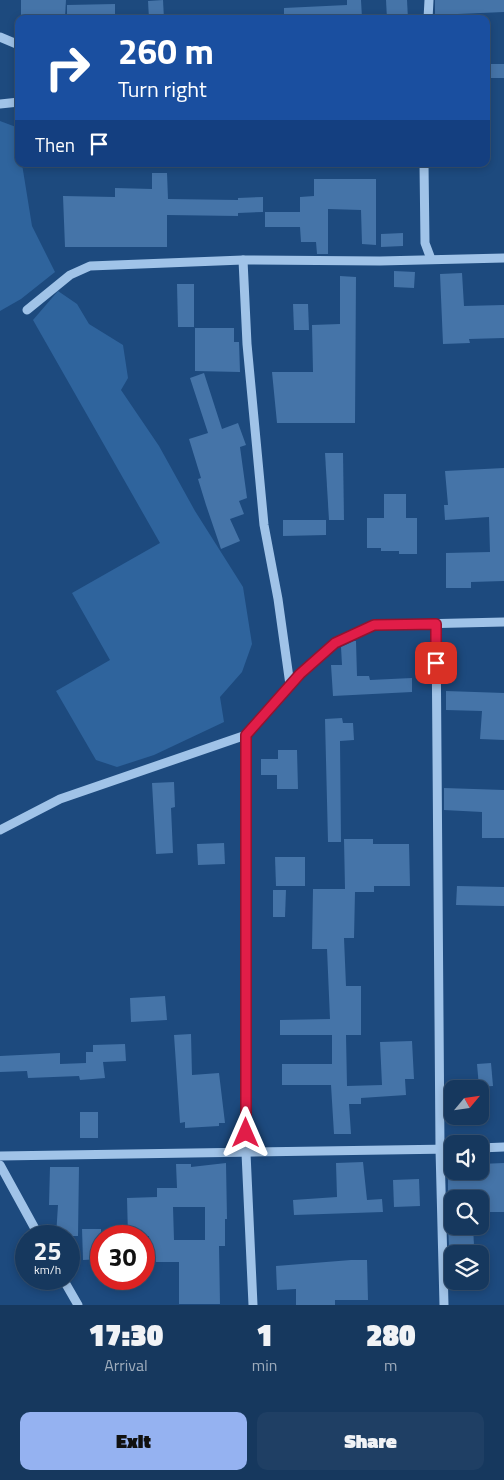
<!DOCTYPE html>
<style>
body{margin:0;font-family:"Titillium Web",sans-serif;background:#1f3f64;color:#f1f3f6;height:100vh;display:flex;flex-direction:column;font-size:19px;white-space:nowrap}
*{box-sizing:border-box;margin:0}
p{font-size:16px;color:#9eacbc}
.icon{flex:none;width:28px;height:28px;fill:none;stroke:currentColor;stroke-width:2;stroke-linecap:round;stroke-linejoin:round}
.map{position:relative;height:1305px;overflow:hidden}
.drawer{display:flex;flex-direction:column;background:#16385e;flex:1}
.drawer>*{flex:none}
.hud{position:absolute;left:15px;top:15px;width:475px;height:152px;border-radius:10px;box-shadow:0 2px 8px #0003,0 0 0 1px #355273;background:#1a4fa0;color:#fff;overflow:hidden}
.needle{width:32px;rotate:61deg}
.controls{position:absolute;left:444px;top:1080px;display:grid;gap:10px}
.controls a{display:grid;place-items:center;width:45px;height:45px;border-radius:10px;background:#16385e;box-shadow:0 2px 8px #0003,0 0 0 1px #355273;font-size:25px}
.speed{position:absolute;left:15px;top:1225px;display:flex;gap:10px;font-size:25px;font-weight:700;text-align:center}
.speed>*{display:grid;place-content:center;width:65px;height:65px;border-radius:50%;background:#16385e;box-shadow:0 2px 8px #0003,0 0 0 1px #355273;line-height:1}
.speed small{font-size:12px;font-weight:400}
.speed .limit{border:8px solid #d22;background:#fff;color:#111}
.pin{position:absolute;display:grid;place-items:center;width:42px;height:42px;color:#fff;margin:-21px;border-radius:10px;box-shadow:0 2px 8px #0006}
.me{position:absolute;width:55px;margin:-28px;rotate:0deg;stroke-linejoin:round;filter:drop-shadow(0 0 4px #0008)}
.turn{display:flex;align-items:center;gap:18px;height:105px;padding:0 20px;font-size:22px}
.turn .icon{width:65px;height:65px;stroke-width:2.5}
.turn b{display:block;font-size:35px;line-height:42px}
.then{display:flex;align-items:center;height:48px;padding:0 20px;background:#0003;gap:10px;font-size:19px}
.eta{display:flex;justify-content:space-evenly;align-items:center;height:85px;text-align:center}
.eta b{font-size:30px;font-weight:800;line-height:35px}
.cta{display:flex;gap:10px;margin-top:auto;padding:10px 20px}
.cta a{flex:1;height:58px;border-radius:10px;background:#95b2f1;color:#111;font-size:20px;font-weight:800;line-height:58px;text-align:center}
.cta a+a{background:#1f3f64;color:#f1f3f6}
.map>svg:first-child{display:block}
</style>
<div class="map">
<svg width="504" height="1305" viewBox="0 0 504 1305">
<rect width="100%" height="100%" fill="#1d4a7e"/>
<g fill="#2f649d">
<path d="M0 121 16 127 19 164H22L32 226 55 272 21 299 0 311Z"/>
<path d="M58 291 77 304 89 324 123 345 128 378 121 390 159 446 195 511 243 587 252 644 242 672 220 697 224 722 154 755 117 767 96 760 56 691 110 660 72 593 160 543 33 320Z"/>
</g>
<g fill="#4574a8" fill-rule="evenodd">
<path d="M21 0H66L65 17 21 18Z"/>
<path d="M163 0 164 19H149L148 1Z"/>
<path d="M347 0H361L362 18 284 19V8L347 5Z"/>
<path d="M386 0H407L408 19H387Z"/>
<path d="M435 0H504V12L435 15Z"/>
<path d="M115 4V19H67V5Z"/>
<rect x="486" y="64" width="18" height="14"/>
<path d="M152 173H167L168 199 238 200V198L263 197V212L238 213V216L167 215V247H65L63 196 115 197V188L152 189Z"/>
<path d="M314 179H376V245L362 244 361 210 328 209V254H317L316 242H301L300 227H265V212H300V197L314 196Z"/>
<path d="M403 233V246L381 247V234Z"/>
<path d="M394 271 415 272 414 288 394 287Z"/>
<path d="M462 273 464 306 504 305V338L469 339 470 343 443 344 440 274Z"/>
<path d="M340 276 356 277 355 423H277L272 372H313L312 325 340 324Z"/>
<path d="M177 284H194V327H178Z"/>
<path d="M293 304H308L309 330H294Z"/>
<path d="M195 328H234V342H239L240 372 195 371Z"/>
<path d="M204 373 222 429 238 423 246 445 240 447 247 498 239 501 244 514 230 519 240 541 221 549 206 505 198 479 201 478 189 439 208 433 190 378Z"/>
<path d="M325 453H343L344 520H329Z"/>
<path d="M504 468V581L471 582V588H446V553L490 552 489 517 445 520 444 505H448L445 471Z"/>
<path d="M384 494H406V518H417V554H399V551H381V548H367V518H384Z"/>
<path d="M283 520H326V535L283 536Z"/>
<path d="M354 641H356L357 676H369L370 680 412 678V692L333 696 331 665H342L341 647Z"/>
<path d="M446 691 504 693V740L480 739 482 711 446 710Z"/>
<path d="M342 718 343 723H353L354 740 340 741 341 842H328L325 719Z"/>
<path d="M278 750H297L298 789H277V775H261V759H278Z"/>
<path d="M174 782 175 807 171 808 173 853 156 854 152 783Z"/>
<path d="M444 788 504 790V838H482V812L444 810Z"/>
<path d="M344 839H373V844H409L410 886H374V892H355L354 938H344L346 986H361V1035H346L347 1086 382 1085 380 1042 412 1041 414 1079H405L406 1095 361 1098V1104H349L351 1134H334L331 1085H282V1064H332V1035H280V1020L330 1019 327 949H312L313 889H345Z"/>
<path d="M224 843 225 864 198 865 197 844Z"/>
<path d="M275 857H305V886H276Z"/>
<path d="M457 886 504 887V906L456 905Z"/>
<path d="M273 890H286L285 917H273Z"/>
<path d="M165 996 167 1020 131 1022 130 998Z"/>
<path d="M191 1034 192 1075 219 1073 225 1123H219V1126L185 1128V1122L180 1123 174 1035Z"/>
<path d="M125 1044 126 1061 103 1062 105 1078 80 1080 79 1076 28 1078 27 1071 0 1072V1056L60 1053V1064L86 1063V1052H93V1045Z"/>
<path d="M491 1063 493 1086 479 1087 477 1064Z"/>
<rect x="80" y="1112" width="18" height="26"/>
<path d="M363 1162 367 1200 382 1199 383 1212 294 1215 293 1200 337 1197 336 1163Z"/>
<path d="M226 1163 227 1219H225V1246H219L220 1304H179V1262H156L155 1254H150L149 1236H128L127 1198 157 1197V1188H177L176 1164H191V1167ZM173 1207H205V1240H174Z"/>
<path d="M504 1163V1212H480V1199H448V1171H480V1164Z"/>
<path d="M50 1167H79L78 1236H56L58 1205H49Z"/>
<path d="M419 1179 420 1206 394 1207 393 1180Z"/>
<path d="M448 1226H473L474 1246H449Z"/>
<path d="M82 1229H101V1259L83 1260Z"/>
<path d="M351 1260H367L368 1300H335V1305H296V1289L277 1290 276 1266Z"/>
</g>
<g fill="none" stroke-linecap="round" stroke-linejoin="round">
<g stroke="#a0c3e8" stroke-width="9">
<path d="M428 19 429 0"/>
<path d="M0 37 19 45"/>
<path d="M0 104 19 102"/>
<path d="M424 164 425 243 431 259"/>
<path d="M243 260 247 344 264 525 278 599 290 685"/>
<path d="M27 310 70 275 90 266 243 260 380 261 504 258"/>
<path d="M436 624 440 1149 444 1305"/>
<path d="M246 735V1153L253 1305"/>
<path d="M0 830 60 799 246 735 300 674 335 643 374 625 504 622"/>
<path d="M480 1148 504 1147"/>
<path d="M0 1156 452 1149"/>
<path d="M0 1165 39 1236"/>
<path d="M63 1279 78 1305"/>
</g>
</g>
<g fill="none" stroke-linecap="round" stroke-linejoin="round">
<defs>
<path id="route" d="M246 1133V735L300 674 335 643 374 625 436 624V663"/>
</defs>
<use href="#route" stroke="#92132f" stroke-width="12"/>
<use href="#route" stroke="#e11d48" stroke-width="9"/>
</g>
</svg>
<div class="controls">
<a><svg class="needle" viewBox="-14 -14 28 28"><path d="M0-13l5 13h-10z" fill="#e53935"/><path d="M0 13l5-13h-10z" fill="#9eacbc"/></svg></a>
<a><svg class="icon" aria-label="sound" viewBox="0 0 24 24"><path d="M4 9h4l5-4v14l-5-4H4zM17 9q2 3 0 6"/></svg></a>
<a><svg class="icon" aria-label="search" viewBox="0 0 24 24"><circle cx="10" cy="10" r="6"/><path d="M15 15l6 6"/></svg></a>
<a><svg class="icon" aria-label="layers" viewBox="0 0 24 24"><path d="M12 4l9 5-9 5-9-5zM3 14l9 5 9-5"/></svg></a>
</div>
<div class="speed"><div>25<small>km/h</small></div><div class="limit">30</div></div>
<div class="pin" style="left:436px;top:663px;background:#d93025"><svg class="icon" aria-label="arrive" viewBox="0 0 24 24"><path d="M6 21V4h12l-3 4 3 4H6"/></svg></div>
<svg class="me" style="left:246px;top:1133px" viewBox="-20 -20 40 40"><path d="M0-17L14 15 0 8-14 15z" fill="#e11d48" stroke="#fff" stroke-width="4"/></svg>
<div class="hud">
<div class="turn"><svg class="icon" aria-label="right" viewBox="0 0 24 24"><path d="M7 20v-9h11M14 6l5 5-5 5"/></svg><div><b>260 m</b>Turn right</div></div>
<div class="then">Then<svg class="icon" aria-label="arrive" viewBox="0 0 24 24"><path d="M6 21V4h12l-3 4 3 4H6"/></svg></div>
</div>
</div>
<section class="drawer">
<div class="eta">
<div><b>17:30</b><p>Arrival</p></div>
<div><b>1</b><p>min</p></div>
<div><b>280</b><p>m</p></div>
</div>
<div class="cta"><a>Exit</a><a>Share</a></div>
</section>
